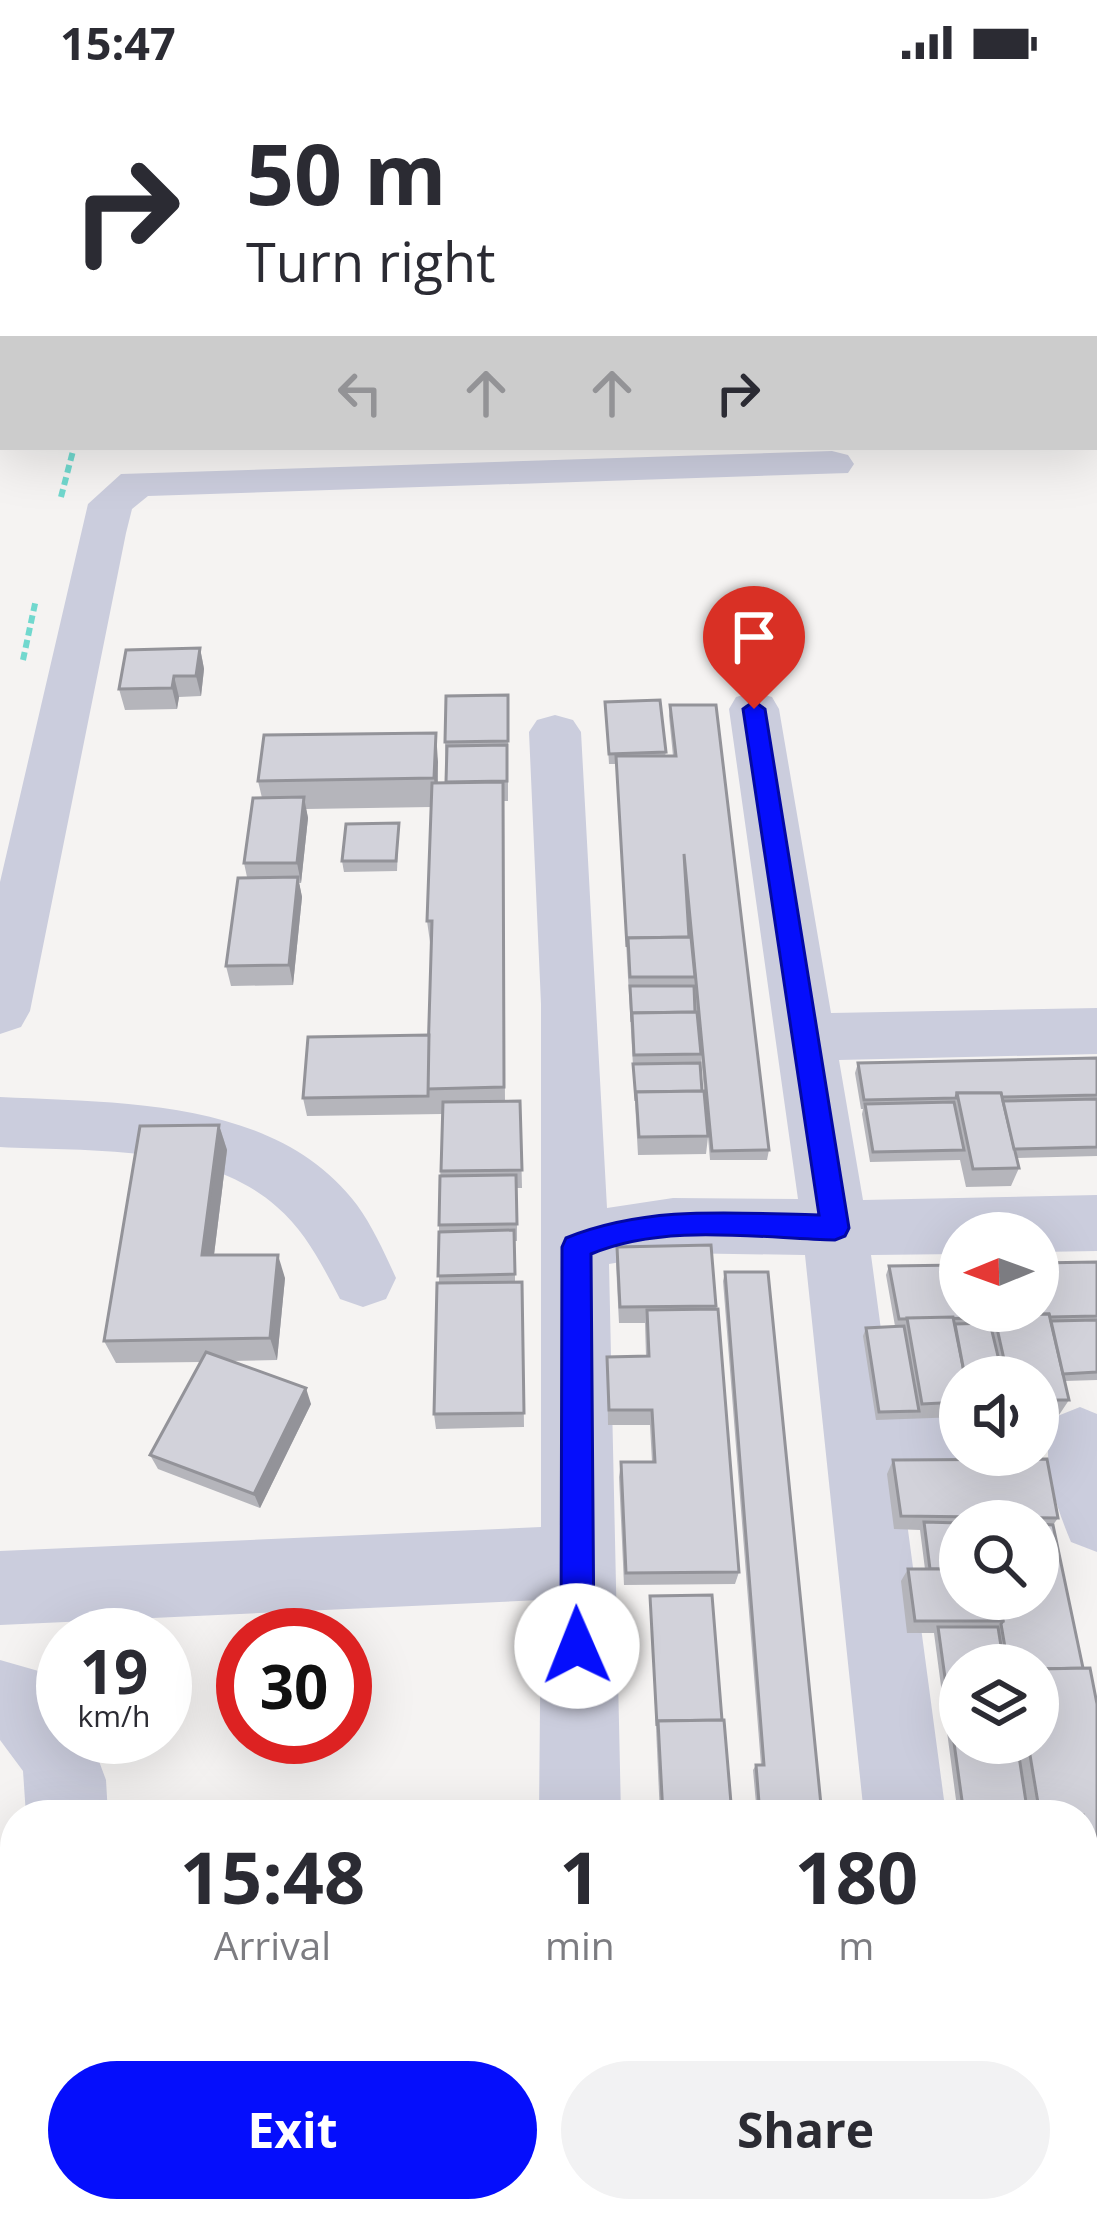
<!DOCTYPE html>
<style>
body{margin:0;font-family:"Open Sans",sans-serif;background:#f2f2f3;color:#2b2b33;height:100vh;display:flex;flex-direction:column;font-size:45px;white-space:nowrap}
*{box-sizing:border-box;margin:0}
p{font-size:39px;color:#7c7c81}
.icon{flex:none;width:66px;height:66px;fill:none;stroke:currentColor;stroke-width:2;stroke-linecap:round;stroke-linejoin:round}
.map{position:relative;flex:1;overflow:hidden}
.sheet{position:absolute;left:0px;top:1716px;width:1098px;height:423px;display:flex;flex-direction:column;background:#fff;border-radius:48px 48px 0 0;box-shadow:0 12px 48px #0002}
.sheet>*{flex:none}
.top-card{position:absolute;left:0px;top:0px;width:1098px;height:366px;box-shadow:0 12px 48px #0002;background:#fff;color:#2b2b33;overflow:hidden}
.needle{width:78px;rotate:269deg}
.tools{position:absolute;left:939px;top:1128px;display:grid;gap:24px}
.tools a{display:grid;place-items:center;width:120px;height:120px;border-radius:50%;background:#fff;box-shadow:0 12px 48px #0002;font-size:60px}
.speed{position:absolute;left:36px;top:1524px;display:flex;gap:24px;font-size:60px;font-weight:700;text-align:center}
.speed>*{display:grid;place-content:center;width:156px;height:156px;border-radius:50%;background:#fff;box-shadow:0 12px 48px #0002;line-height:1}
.speed small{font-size:30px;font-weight:400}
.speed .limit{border:18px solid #d22;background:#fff;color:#111}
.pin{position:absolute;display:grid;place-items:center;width:102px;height:102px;color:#fff;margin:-123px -51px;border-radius:50% 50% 50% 0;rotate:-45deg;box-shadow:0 0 12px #0007}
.pin .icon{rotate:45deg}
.me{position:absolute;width:132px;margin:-66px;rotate:359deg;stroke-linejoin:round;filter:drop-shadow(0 0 9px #0008)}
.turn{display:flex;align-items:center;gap:42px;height:252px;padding:0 48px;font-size:54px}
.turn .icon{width:156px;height:156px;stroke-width:2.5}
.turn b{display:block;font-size:84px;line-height:102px}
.lanes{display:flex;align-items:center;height:114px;padding:0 48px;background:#0003;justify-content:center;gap:60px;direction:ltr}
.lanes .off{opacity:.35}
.eta{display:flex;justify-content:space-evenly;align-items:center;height:204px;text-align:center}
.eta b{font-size:72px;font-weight:700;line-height:84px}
.button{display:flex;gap:24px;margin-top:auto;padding:24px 48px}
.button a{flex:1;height:138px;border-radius:72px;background:#050efc;color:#fff;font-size:48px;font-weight:700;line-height:138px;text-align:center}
.button a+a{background:#f2f2f3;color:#2b2b33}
.status{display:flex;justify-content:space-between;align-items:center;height:84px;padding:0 60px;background:#fff;direction:ltr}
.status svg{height:33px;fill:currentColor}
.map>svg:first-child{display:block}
</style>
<div class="status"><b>15:47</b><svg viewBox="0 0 49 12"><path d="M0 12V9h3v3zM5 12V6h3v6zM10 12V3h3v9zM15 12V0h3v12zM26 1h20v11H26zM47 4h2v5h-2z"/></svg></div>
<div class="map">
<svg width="1097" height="2137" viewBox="0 0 1097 2137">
<rect width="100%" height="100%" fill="#f5f3f2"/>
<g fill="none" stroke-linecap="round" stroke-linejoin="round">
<g stroke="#71d8ce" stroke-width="6" stroke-dasharray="8 4.5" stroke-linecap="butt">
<path d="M61 413 74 363"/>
<path d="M23 576 36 515"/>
</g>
<g fill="#cbcddd" fill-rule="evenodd">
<path d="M154 0H188L153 3Z"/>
<rect x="0" y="45" width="3" height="22"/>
<path d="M832 367 848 371 854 380 848 389 148 412 132 425 126 449 30 927 21 943 0 950V798L88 420 121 390Z"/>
<path d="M754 608 772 613 779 625 831 929 1097 924V970L839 976 863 1116 1097 1111V1167L1038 1168V1149H960V1170L871 1171 891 1320 960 1321V1371H988L985 1377 960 1387 900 1386 946 1731H864L805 1171 673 1169 609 1180 621 1731H539L541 1516 0 1541V1467L541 1443V920L529 648 537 636 555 631 573 636 581 648 607 1124 673 1114 798 1115 729 625 736 613Z"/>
<path d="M0 1013C120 1019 276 1014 357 1121 373 1143 385 1170 396 1194L386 1215 363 1223 340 1215C322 1181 306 1148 277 1123 205 1059 90 1068 0 1063Z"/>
<path d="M1080 1323 1097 1330V1468L1071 1458C1055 1420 1038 1370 1055 1333Z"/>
<path d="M0 1576 42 1588 63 1609V1653H90L106 1696 108 1731H26L23 1687 0 1656Z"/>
<path d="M15 1868V1964L0 1970V1874Z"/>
<path d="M1097 1938V2026L1083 2027V1939Z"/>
</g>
</g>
<g fill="#b5b5bb" fill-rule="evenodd">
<path d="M0 0H54L53 3H3V7H0Z"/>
<path d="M200 564 204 585 201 612 179 613 177 625 125 626 119 605Z"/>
<path d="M508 611V717H503L505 1017H520L522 1104H517V1157H515V1198H522L524 1343 436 1345 434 1330 439 1199V1141L442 1030 307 1032 303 1014 429 951 431 865 427 837 431 723 306 725 308 734 301 799H299L302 813 293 901 231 902 226 882 247 793 244 779 262 714 258 697 436 649 438 699H446L445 658Z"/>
<path d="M605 618 666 668 665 672H673L669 632 670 621 769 1066 767 1076H710L708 1053 706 1070 638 1071 616 680H609ZM701 971 704 1007H702Z"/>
<path d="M399 739 397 787 344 788 342 777Z"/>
<path d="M1097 974V1072L1017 1074 1019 1084 1011 1102 966 1103 960 1076 870 1078 862 1030 863 1025H861L855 989 858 979Z"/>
<path d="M219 1041 227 1066 214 1171 285 1194 277 1276 230 1277 311 1320 260 1424 158 1385 150 1371 201 1278 116 1279 104 1257Z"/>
<path d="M617 1163 716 1222 739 1488 735 1500 624 1501 619 1393 621 1378H652L650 1341H608L607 1273 646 1272 645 1239H619L616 1180Z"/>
<path d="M1097 1178V1296L1065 1297 1069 1316 1059 1331H1038V1293H960V1333L876 1336 863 1252 866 1244 895 1242 886 1191 889 1182Z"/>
<path d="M725 1188 822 1731H757L753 1686 756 1681H761L723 1197Z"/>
<path d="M893 1376 1058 1434 1053 1441 1083 1584 1097 1620V1905H1083V1731H958L934 1549H907L901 1497 908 1485H925L920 1446 894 1445 887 1390ZM960 1437H1038V1515H960ZM960 1581H1038V1659H960Z"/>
<path d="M650 1512 722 1636 732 1731H660Z"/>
</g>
<g fill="#939399">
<path d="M200 564 204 585 201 612 196 592Z"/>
<path d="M174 592 179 613 177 625 172 604Z"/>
<path d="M436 649 438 678 437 723 434 694Z"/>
<path d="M304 713 308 734 301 799 297 779Z"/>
<path d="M298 793 302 813 293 901 289 881Z"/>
<path d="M219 1041 227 1066 211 1195 202 1171Z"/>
<path d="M278 1171 285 1194 277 1276 270 1254Z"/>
<path d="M306 1304 311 1320 260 1424 254 1410Z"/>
</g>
<g fill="#d2d2da" stroke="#939399" stroke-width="3">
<rect x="348" y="0" width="41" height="3"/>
<path d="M200 564 196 592H174L172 604 119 605 126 566Z"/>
<path d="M508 611V657L445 658 446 612Z"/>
<path d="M660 616 666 668 609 670 605 618Z"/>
<path d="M670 621H716L769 1066 712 1067 684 770 689 853 628 854 627 863 616 672H676Z"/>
<path d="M436 649 434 694 258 697 264 651Z"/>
<path d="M507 661V697L446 698 447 662Z"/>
<path d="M503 698 504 1003 427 1005 432 837H427L432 699Z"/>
<path d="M304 713 297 779H244L253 714Z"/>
<path d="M399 739 396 777H342L346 740Z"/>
<path d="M298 793 289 881 226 882 238 794Z"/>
<path d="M691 853 695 893H630L628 854Z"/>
<path d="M630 902H694L695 928 632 929V938Z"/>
<path d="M697 928 701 970 634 971 632 929Z"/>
<path d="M429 951 428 1012 303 1014 308 953Z"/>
<path d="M1097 974V1011L1002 1013 1001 1009H957L956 1014 864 1016 858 979Z"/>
<path d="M700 979 702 1007 636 1008V1017L633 980Z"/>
<path d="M704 1007 708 1052 639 1053 636 1008Z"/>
<path d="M957 1009H1001L1019 1084 973 1085Z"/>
<path d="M1097 1015V1063L1014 1065 1003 1017Z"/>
<path d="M520 1017 522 1086 441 1087 443 1018Z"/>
<path d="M954 1018 964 1066 873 1068 865 1020Z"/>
<path d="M219 1041 202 1171H278L270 1254 104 1257 140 1042Z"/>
<path d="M516 1091 517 1140 439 1141 440 1092Z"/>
<path d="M514 1146 515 1190 438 1192 439 1148Z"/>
<path d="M711 1161 716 1222 620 1223 617 1163Z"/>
<path d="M1097 1178V1232L1050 1233 1049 1230 994 1231 995 1234 899 1235 889 1182 960 1181V1227H1038V1179Z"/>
<path d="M725 1188H768L822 1731H760L756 1681H764Z"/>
<path d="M522 1198 524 1329 434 1330 437 1199Z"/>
<path d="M718 1225 739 1488 626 1489 621 1378H655L652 1326H609L607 1273 649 1272 647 1226Z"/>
<path d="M1049 1230 1069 1316H1038V1293H1008L994 1231Z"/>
<path d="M953 1233 965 1293H960V1318L922 1320 907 1234Z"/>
<path d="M1097 1236V1288L1063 1290 1051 1237Z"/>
<path d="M990 1239 1003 1293H965L955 1240Z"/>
<path d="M904 1242 919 1327 879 1328 866 1244Z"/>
<path d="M206 1268 306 1304 254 1410 150 1371Z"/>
<path d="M1047 1375 1058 1434 901 1432 893 1376Z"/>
<path d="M924 1438 960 1439V1485H930Z"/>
<path d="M1038 1440 1053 1441 1083 1584 1038 1585V1581H1008L1001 1540 1003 1537 999 1515H1038Z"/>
<path d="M908 1485H960V1515H999L1003 1537H915Z"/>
<path d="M712 1511 722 1636 658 1637 657 1642 650 1512Z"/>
<path d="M938 1543H998L1004 1581H960V1659H1017L1028 1731H964Z"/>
<path d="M1090 1584 1097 1620V1779H1083V1731H1040L1028 1659H1038V1585Z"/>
<path d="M724 1636 732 1731H663L658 1637Z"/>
<path d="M1083 1783H1097V1902L1083 1903Z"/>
<path d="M1083 2019H1097V2113L1083 2112Z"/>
<path d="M407 2130V2137H289V2132Z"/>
</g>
<path fill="#050efc" stroke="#0309a4" stroke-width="3" d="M754 617 765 625 849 1144 845 1152 835 1156C757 1154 664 1139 591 1170L594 1562 589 1574 577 1579 565 1574 561 1562 562 1163 566 1154C648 1121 732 1129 819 1131L743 625Z"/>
</svg>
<div class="tools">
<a><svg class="needle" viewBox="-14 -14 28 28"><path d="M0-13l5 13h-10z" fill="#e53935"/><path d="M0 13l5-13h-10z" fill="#7c7c81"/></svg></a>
<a><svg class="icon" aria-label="sound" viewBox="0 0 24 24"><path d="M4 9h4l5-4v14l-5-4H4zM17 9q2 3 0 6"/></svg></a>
<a><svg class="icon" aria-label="search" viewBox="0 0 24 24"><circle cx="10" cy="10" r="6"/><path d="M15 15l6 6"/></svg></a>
<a><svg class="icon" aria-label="layers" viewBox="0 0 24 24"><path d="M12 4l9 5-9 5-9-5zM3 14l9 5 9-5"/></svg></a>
</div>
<div class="speed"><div>19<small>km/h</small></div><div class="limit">30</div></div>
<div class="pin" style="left:754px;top:625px;background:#d93025"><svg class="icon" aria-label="arrive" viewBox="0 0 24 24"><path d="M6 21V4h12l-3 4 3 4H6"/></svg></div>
<svg class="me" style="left:577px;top:1562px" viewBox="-20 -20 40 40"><circle r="19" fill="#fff"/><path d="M0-13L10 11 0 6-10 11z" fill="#050efc"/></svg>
<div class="top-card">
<div class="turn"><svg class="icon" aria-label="right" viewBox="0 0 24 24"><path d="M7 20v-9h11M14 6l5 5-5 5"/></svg><div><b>50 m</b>Turn right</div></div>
<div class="lanes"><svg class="icon off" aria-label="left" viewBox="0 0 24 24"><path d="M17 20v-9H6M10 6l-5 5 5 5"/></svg><svg class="icon off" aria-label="ahead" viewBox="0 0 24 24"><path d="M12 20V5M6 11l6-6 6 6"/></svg><svg class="icon off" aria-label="ahead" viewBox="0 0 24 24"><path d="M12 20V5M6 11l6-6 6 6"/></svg><svg class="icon" aria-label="right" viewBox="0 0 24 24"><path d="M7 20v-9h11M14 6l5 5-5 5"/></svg></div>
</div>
<section class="sheet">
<div class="eta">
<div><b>15:48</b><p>Arrival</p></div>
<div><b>1</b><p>min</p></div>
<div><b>180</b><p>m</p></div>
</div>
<div class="button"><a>Exit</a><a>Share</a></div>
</section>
</div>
